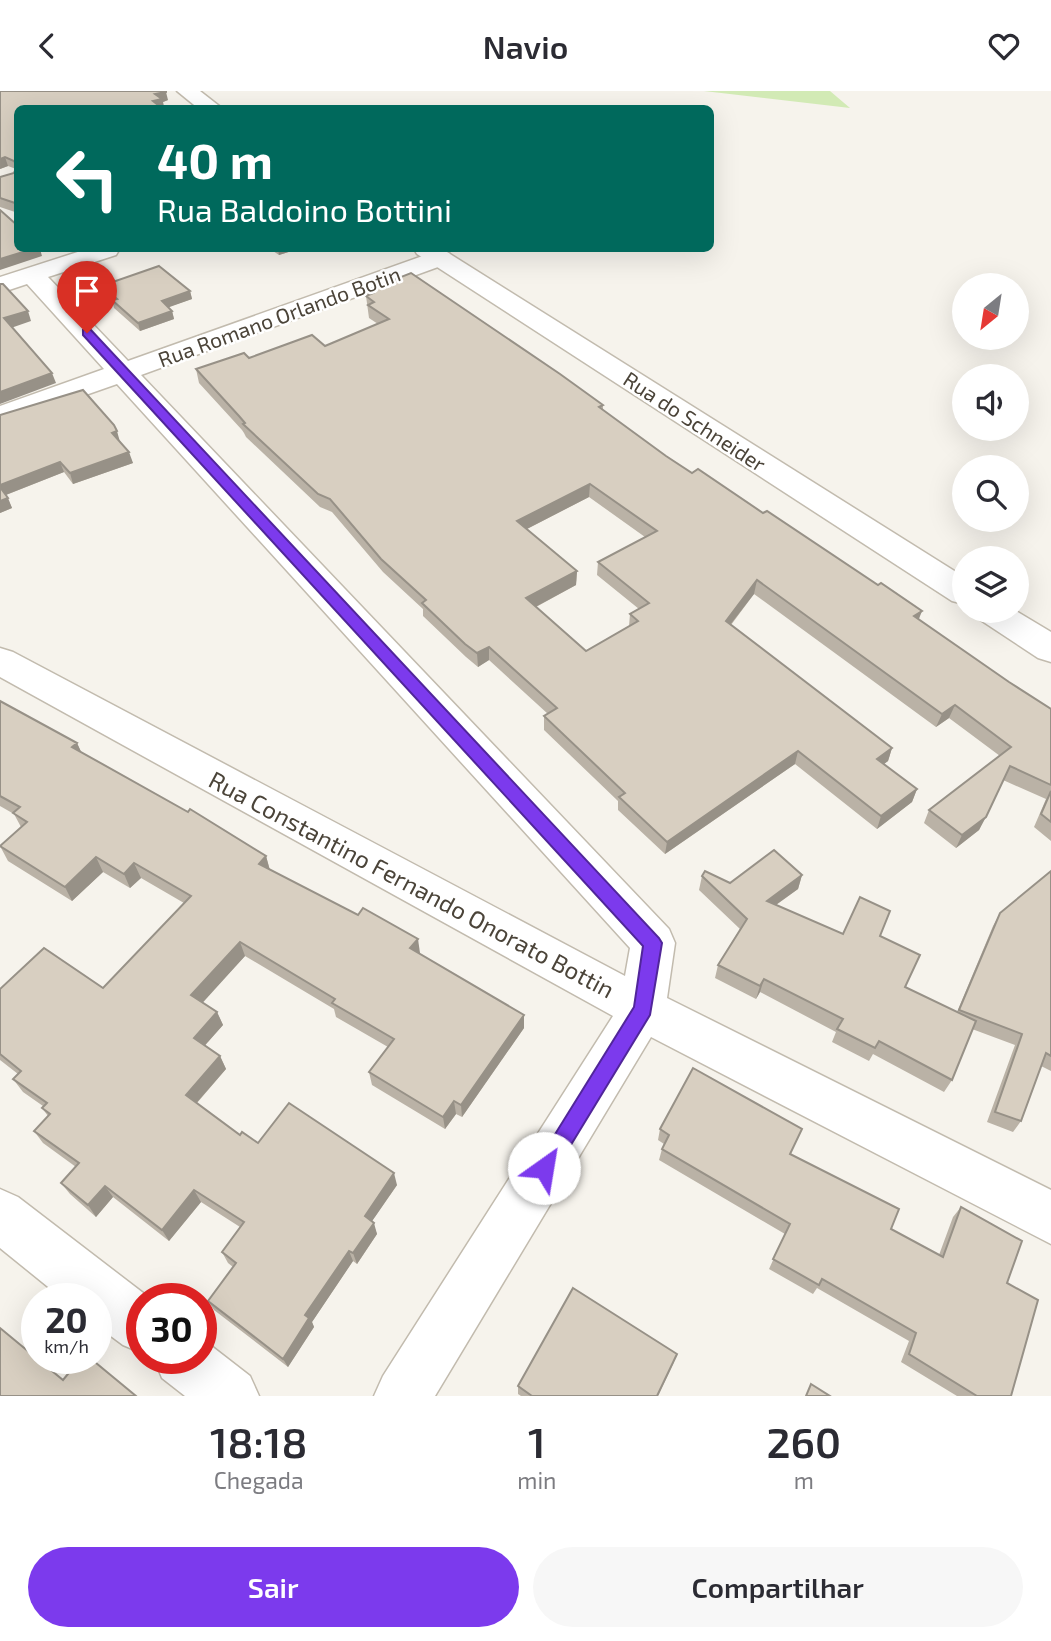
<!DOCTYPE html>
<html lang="pt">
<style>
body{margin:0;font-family:"Exo 2",sans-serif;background:#f7f7f7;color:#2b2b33;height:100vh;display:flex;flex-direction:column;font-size:26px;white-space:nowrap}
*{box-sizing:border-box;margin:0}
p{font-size:23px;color:#7c7c81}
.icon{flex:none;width:38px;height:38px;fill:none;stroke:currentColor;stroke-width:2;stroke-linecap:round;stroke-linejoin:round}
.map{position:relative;height:1305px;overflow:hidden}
.details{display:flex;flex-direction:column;background:#fff;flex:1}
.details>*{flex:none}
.banner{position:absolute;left:14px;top:14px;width:700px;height:147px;border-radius:10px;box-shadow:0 7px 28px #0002;background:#00695c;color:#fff;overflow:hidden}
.needle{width:46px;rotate:210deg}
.buttons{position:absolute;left:952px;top:182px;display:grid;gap:14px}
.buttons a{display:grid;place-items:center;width:77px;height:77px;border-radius:50%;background:#fff;box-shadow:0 7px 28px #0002;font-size:35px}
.speed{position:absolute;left:21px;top:1192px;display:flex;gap:14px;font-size:35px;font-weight:700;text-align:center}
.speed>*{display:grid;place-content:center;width:91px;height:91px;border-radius:50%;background:#fff;box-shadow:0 7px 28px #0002;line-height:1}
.speed small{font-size:18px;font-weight:400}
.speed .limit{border:10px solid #d22;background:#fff;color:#111}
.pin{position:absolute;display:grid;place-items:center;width:60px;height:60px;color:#fff;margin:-72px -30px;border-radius:50% 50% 50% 0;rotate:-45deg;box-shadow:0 0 7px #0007}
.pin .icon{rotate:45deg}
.me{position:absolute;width:77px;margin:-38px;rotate:32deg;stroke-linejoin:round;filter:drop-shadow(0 0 5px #0008)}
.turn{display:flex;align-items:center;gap:24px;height:147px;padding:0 28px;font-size:32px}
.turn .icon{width:91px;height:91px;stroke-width:2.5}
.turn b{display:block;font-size:49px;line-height:60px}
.eta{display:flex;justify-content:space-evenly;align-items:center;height:119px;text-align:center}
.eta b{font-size:42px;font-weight:600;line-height:49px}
.cta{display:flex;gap:14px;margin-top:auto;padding:14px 28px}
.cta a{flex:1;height:80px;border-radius:42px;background:#7c3aed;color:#fff;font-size:28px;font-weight:600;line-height:80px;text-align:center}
.cta a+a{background:#f7f7f7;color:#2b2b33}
header{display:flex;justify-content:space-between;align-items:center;height:91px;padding:0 28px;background:#fff;font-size:32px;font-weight:600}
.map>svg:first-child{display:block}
</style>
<header><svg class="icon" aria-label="back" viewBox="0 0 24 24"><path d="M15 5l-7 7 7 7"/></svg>Navio<svg class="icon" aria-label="heart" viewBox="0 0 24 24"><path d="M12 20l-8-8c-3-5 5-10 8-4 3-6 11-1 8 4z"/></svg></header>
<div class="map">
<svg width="1051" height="1305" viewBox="0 0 1051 1305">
<rect width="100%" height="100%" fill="#f6f3ec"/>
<path fill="#d2eab5" d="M704 0H830L850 17Z"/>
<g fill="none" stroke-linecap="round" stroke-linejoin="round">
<defs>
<g id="minor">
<path d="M87 158 119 159 116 164 48 186 128 270 431 162 440 160 449 162 452 167 449 172 141 284 669 838 675 852 667 907 1051 1099V1153L651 946 435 1305H374L383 1285 613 925 0 586V557L13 561 625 885 630 857 117 293 0 334V315L104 278 27 193 0 202V186Z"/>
<path d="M0 1098 18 1106 151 1208H142V1262L123 1254 96 1234V1208H63L0 1157Z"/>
<path d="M201 1247 250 1285 259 1305H185L162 1287 154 1267H201Z"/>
</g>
<g id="tertiary">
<path d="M177 0H200L223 18H199Z"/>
<path d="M414 158H442L964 486V513L952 510 417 163Z"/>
<path d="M974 520H1016L1051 541V571L1038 567 979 528Z"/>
</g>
</defs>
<use href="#minor" stroke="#c2bbae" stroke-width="3"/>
<use href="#tertiary" stroke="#c2bbae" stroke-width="3"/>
<use href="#minor" fill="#fff" fill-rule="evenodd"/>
<use href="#tertiary" fill="#fff" fill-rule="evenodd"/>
</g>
<g fill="#bab2a6" fill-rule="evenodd">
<path d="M0 0 168 9 163 11 164 17 18 18V122L0 116V86L14 82 16 78 8 75 0 78Z"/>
<path d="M270 158H298L279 164Z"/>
<path d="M101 195 190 200 192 208 168 216 172 220 174 228 140 240 114 217 112 209 103 202Z"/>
<path d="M368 199 603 314V319L666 365 919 529 1009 591 1051 618V750L1034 736 1046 708 1003 689 979 739 956 757 924 732 929 719 1000 665 949 627 936 636 754 503 731 534 892 657 888 670 884 673 917 698 912 711 877 738 795 673 665 763 618 719V710L544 639V625L548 623 489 569 478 576 466 566 423 525V518L383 481 332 421 320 416 246 346 244 342 242 339 199 292 196 278 249 267 325 255 378 233 369 227 366 205 368 204ZM589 406 645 446 598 471 597 484 639 518 630 523 629 535 586 560 536 516 576 494 577 480 527 438Z"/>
<path d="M0 324 120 350 133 372 73 393 64 381 6 404 12 417 0 422Z"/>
<path d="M0 610 77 652 81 661 266 765 270 779 420 862 419 863 524 924V937L462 1026 456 1023 445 1038 372 994 369 981 388 956 336 926 334 918 245 865 202 911 217 921 223 934 205 954 220 965 226 978 197 1012 240 1044 258 1052 397 1094 372 1130 377 1143 357 1173 353 1170 312 1231 314 1236 288 1276 214 1219 208 1210 233 1176 228 1172 222 1161 240 1136 201 1111 169 1150 113 1106 96 1126 70 1103 61 1092 76 1076 43 1052 34 1040 48 1025 42 1017 43 1015 23 1001 13 988 18 983 0 969V898L103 897 184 812 141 787 130 797 103 781 72 810 8 770 0 755 21 736 14 723 0 715Z"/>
<path d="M1051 780V980L1041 975 1021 1030 1013 1041 987 1031 1015 954 972 938 952 989 944 1001 873 963 869 970 832 951 836 941 760 901 756 908 715 887 718 874 740 838 699 799 702 785 730 792 802 784 798 798 776 814 843 843 880 845 905 896 957 921 993 835 1000 822Z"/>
<path d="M660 1038 791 1063 891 1138 939 1164 953 1126 961 1116 1007 1192 1011 1305H957L901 1271 909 1250 817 1197 813 1203 769 1178 785 1143 659 1069 662 1058 664 1053 658 1049Z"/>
<path d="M674 1271 658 1305H521L518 1303V1295Z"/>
</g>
<g fill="#979187">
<path d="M166 1 168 9 163 11 164 17 161 18 153 10 155 3Z"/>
<path d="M5 66 8 75 0 78V68Z"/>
<path d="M33 158H40L42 165 0 179V168Z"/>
<path d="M278 158H298L279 164Z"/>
<path d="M190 200 192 208 164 218 162 210Z"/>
<path d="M28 220 31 230 8 238 4 227Z"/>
<path d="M172 220 174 228 140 240 138 232Z"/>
<path d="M52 282 56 292 0 313V301Z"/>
<path d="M117 340 120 351 112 342Z"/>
<path d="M129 361 133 372 73 393 70 382Z"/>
<path d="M60 371 64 381 3 405 0 398V394Z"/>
<path d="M590 393 589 406 517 443V430Z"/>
<path d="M8 407 12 417 0 422V410Z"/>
<path d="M577 480 576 494 526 521V507Z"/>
<path d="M757 489 754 503 723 543 726 530Z"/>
<path d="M922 520 917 533 914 525Z"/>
<path d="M489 556V569L478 576 477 562Z"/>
<path d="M955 614 949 627 936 636 942 623Z"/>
<path d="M77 652 84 667 72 656Z"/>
<path d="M892 657 888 670 873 681 877 668Z"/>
<path d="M798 660 795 673 665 763 667 751Z"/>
<path d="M917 698 912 711 877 738 881 725Z"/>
<path d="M986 726 979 739 956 757 962 744Z"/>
<path d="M266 765 270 780 259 773Z"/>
<path d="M96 766 103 781 72 810 65 796Z"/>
<path d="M134 772 141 787 130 797 124 783Z"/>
<path d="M802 784 798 798 763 823 767 810Z"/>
<path d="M418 848 420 862 412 871 410 857Z"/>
<path d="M240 851 245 865 197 918 191 904Z"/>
<path d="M764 888 760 901 756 908 760 895Z"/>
<path d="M217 921 223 934 200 960 194 947Z"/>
<path d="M524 924V937L462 1026 461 1014Z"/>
<path d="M220 965 226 978 192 1017 186 1004Z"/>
<path d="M454 1010 456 1023 445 1038 443 1026Z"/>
<path d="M394 1082 397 1094 368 1136 365 1125Z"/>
<path d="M105 1095 113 1106 96 1126 88 1114Z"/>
<path d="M194 1099 201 1111 169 1150 162 1139Z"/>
<path d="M374 1132 377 1143 357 1173 353 1162Z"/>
<path d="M349 1160 353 1170 312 1231 314 1236 288 1276 283 1268 305 1224Z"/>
</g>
<g fill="#d8cfc1" stroke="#979187" stroke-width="2" fill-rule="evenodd">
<path d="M0 0H166V1L155 3 162 8 153 10 163 18H18V113L0 107V86L14 82 17 75 14 70 5 66 0 68Z"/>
<path d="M0 119 18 135V158H33L0 168Z"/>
<path d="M159 175 190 200 162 210 172 220 138 232 112 209 117 208 101 195Z"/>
<path d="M411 182 560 283 603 314 599 316 666 365 692 382 698 378 763 422 767 420 878 494 881 492 922 520 914 525 1009 591 1051 618V694L1010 675 986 726 962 744 929 719 1011 656 955 614 942 623 757 489 726 530 892 657 877 668 917 698 881 725 798 660 667 751 619 706 625 702 544 625 557 617 489 556 477 562 465 553 422 512 426 509 381 468 330 408 318 403 243 333 245 332 239 325 196 278 244 262 249 267 312 244 325 255 389 228 368 214 374 211 366 205 373 202 368 199ZM590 393 657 440 598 471 649 512 630 523 638 530 586 560 526 507 577 480 517 430Z"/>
<path d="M0 193H3L28 220 4 227 52 282 0 301Z"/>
<path d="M83 299 114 334 117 340 112 342 129 361 70 382 60 371 0 394V324Z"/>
<path d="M0 396 8 407 0 410Z"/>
<path d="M0 610 77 652 72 656 188 721 190 718 266 765 259 773 358 824 363 817 418 848 410 857 524 924 461 1014 454 1010 443 1026 369 981 394 948 332 912 335 908 240 851 191 904 217 921 194 947 220 965 186 1004 240 1044 242 1041 258 1052 289 1012 394 1082 365 1125 374 1132 353 1162 349 1160 305 1224 309 1227 283 1268 208 1210 236 1172 222 1161 244 1131 194 1099 162 1139 105 1095 88 1114 61 1092 79 1072 34 1040 50 1023 42 1017 47 1012 13 988 21 980 0 963V898L44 857 103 897 191 805 134 772 124 783 96 766 65 796 0 755 27 731 13 722 20 716 0 705Z"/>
<path d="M1051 700V731L1041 723Z"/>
<path d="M774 759 802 784 767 810 843 843 860 806 890 820 880 845 920 864 905 896 976 930 952 989 879 950 875 957 837 938 843 928 764 888 760 895 718 874 747 828 702 785 705 780 730 792Z"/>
<path d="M1051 780V965L1046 962 1021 1030 995 1021 1022 943 959 919 1000 822Z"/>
<path d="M693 977 802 1038 790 1063 899 1118 891 1138 943 1166 961 1116 1022 1150 1007 1192 1038 1209 1011 1305H977L909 1263 916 1242 822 1188 819 1194 773 1168 790 1133 662 1058 669 1044 660 1038Z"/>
<path d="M573 1197 677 1263 657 1305H532L518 1295Z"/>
<path d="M0 1237 63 1289 81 1267H90L136 1305H0Z"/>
<path d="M811 1293 830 1305H806Z"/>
</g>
<path fill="#7c3aed" stroke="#51269a" stroke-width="2" d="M83 239H91L659 847 662 852 650 924 552 1085 544 1088 537 1085 534 1077 634 916 643 855 83 244Z"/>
<g text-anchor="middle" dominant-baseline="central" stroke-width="5" stroke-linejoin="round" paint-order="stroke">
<g font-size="21" fill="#4b4439" stroke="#fff">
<text transform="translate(279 225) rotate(-20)">Rua Romano Orlando Botin</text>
<text transform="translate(695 330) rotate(33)">Rua do Schneider</text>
</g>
<g font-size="24" fill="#4b4439" stroke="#fff">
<text transform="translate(412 793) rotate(28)">Rua Constantino Fernando Onorato Bottin</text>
</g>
</g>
</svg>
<div class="buttons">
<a><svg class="needle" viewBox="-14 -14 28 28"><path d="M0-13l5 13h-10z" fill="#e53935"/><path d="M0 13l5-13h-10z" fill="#7c7c81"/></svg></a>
<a><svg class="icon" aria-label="sound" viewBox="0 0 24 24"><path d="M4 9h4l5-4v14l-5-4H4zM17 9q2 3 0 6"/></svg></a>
<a><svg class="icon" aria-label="search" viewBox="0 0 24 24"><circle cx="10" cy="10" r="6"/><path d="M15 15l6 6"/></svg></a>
<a><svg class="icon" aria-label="layers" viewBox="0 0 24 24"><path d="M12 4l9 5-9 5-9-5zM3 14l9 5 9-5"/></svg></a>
</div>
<div class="speed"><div>20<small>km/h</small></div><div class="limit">30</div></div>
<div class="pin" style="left:87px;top:242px;background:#d93025"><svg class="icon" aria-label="arrive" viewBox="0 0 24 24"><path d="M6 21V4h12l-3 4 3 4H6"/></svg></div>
<svg class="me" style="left:544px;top:1077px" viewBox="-20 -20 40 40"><circle r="19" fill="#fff"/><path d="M0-13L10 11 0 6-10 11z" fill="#7c3aed"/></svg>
<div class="banner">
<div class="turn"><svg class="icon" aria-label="left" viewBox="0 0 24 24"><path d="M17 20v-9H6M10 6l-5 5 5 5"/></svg><div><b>40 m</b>Rua Baldoino Bottini</div></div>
</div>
</div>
<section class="details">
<div class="eta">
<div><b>18:18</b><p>Chegada</p></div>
<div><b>1</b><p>min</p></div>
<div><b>260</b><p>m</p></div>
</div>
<div class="cta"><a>Sair</a><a>Compartilhar</a></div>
</section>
